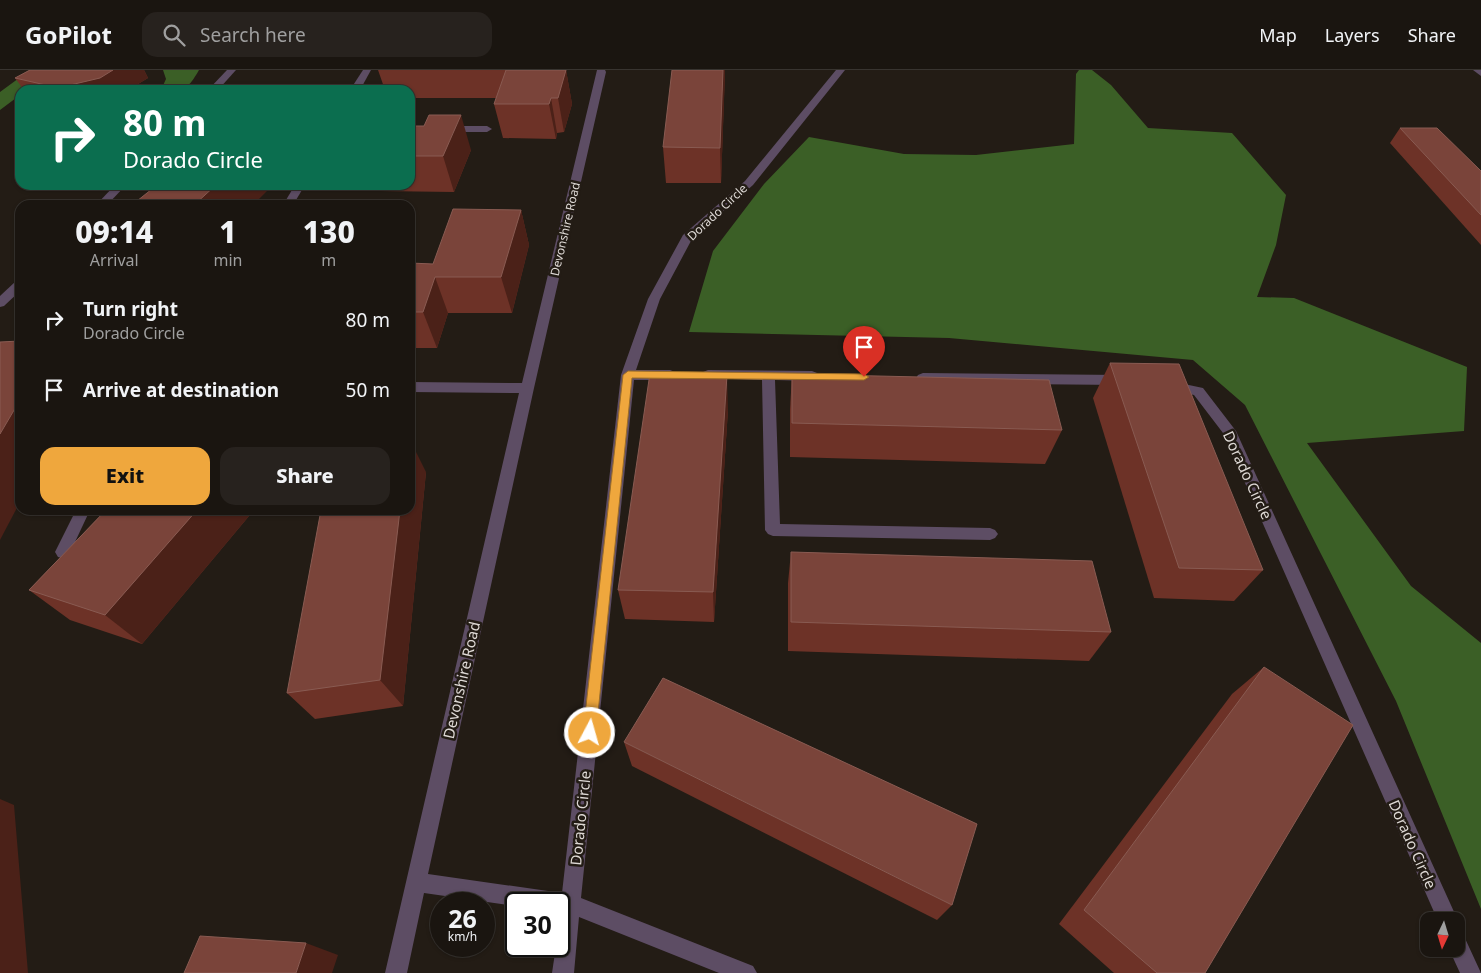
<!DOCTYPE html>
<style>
body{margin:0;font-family:"Noto Sans",sans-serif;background:#27221e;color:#f1f3f6;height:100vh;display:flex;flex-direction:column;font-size:19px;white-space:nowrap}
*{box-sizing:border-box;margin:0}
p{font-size:16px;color:#9f9f9f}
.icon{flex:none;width:28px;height:28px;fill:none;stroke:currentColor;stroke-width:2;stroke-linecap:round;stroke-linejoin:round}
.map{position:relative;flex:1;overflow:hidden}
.details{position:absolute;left:15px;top:130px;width:400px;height:315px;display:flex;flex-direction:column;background:#1a1510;border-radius:15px;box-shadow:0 1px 4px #0004,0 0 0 1px #383430}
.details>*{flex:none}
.guide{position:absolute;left:15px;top:15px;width:400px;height:105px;border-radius:15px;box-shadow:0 1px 4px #0004,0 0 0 1px #383430;background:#0b6e4f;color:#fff;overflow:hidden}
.needle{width:32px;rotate:184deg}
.buttons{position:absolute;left:1420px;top:842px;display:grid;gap:10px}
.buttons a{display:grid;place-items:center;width:45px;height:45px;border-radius:10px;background:#1a1510;box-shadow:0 1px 4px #0004,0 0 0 1px #383430;font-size:25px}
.speed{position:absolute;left:430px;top:822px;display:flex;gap:10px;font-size:25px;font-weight:700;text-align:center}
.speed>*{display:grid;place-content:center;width:65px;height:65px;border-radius:50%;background:#1a1510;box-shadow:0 1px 4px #0004,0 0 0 1px #383430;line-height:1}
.speed small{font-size:12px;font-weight:400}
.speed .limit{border:2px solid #111;border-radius:8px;background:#fff;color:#111}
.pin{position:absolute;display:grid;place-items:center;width:42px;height:42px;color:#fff;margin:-51px -21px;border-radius:50% 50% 50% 0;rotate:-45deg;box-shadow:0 0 5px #0007}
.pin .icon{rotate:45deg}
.me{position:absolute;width:55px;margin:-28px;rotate:6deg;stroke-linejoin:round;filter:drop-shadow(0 0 4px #0008)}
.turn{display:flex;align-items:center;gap:18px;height:105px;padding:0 25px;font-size:22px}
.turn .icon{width:65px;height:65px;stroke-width:2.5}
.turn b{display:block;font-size:35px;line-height:42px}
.eta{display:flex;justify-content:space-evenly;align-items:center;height:85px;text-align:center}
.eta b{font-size:30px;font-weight:800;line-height:35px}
.action{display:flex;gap:10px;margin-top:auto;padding:10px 25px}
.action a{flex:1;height:58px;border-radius:15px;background:#efa73d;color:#111;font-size:20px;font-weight:800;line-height:58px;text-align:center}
.action a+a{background:#27221e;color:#f1f3f6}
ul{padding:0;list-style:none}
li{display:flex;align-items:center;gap:15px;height:70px;padding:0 25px}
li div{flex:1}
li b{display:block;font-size:19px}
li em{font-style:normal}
header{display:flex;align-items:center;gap:30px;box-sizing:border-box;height:70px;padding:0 25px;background:#1a1510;border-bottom:1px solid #383430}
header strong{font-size:24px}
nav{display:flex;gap:28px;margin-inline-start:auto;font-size:18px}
.search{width:350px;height:45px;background:#27221e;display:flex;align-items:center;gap:12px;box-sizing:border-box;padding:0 18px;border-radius:15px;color:#9f9f9f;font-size:19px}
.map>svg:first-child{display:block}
</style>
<header>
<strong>GoPilot</strong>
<div class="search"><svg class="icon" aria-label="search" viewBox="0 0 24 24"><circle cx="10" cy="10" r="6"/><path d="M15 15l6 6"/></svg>Search here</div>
<nav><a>Map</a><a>Layers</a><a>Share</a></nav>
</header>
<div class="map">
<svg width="1481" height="903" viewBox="0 0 1481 903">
<rect width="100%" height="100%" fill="#231c15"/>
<g fill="#3b5f26">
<path d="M30 0 27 20H20V25L0 40V22Z"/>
<path d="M163 0H199C187 21 184 20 161 20L166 9Z"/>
<path d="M1079 0H1092L1111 15 1148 58 1232 63 1286 125 1276 175 1257 227 1294 228 1467 297 1464 361 1307 373 1411 516 1481 573V839L1396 631 1245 335 1193 290 949 268 689 262 713 181 764 114 809 67 904 84 976 85 1074 74 1076 4Z"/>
</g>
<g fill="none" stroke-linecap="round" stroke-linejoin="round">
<g fill="#5d4d64" fill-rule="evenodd">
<path d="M227 0H236L218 20H208Z"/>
<path d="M363 0H371L360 20H350Z"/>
<path d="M597 0H605L606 2 534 318 428 804 562 823 621 305 648 229 683 165 745 111 836 0H845L753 115 692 169 660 229 636 300H670L675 302 677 305 675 308 670 310H634L581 828 753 896 757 903H719L579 847 574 903H552L556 876H559V834H516V836L424 823 407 903H385L519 323 410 322V312L522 313Z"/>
<path d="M1473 0H1481V6Z"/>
<path d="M410 56H487L492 59 487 62H410Z"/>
<path d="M115 115H126L107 135H96Z"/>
<path d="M295 115H305L293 135H283Z"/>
<path d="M20 210V221L4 236 0 237V226L16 211Z"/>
<path d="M708 300 812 301 817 303 819 306 817 309 812 311 775 310 780 454 990 458 995 460 998 464 995 468 990 470 773 466 768 464 765 460 762 310 703 308 701 305 703 302Z"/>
<path d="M923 303 1122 305 1127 307 1129 310 1127 313 1122 315 923 313 918 311 916 308 918 305Z"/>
<path d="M1170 311 1203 318 1236 361 1455 844 1458 851 1456 856V851H1438L1223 363 1194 325 1165 319 1163 316 1165 313Z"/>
<path d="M76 440H90L68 487 63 488 58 487 55 482Z"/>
<path d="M1456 861 1463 864 1481 903H1460L1449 879H1456Z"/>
</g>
</g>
<g fill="#6d3227">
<path d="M30 0H144L148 8 128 20H24L15 8Z"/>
<path d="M378 0H566L572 34 564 62 557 63 556 69 503 68 494 34 496 28H410V20H385Z"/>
<path d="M725 0 721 113H666L663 77Z"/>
<path d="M410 56 471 80 454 122 304 120 302 115H410Z"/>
<path d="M1400 58 1481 101V175L1390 73Z"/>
<path d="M157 115H294L290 120Z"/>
<path d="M521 140 529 175 512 243H448L437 278H410V193L433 194Z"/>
<path d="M1110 293 1263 500 1234 531 1154 528 1093 328Z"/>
<path d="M792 304 1062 360 1045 394 790 387V339Z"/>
<path d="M728 340 714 552 625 549 618 520Z"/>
<path d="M426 402 403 636 315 649 287 623Z"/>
<path d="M106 440H254L142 574 70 550 29 520Z"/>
<path d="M791 482 1111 562 1089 591 788 581V513Z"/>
<path d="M1264 597 1205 903H1114L1059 854 1232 624Z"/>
<path d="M624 672 952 835 937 850 632 696Z"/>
</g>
<g fill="#4b2118">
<path d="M113 0H144L148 8 128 20H69L66 16Z"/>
<path d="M566 0 572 34 564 62 558 28Z"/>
<path d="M723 0H725V4L721 113 720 78Z"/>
<path d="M551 28 557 63 556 69 549 34Z"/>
<path d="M461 45 471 80 454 122 443 86Z"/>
<path d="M216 115H267L269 119 253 135H194Z"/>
<path d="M288 115H294L290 120Z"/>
<path d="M521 140 529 175 512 243 501 207Z"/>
<path d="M435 207 448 243 437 278 423 242Z"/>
<path d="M727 305 728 340 714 552 713 522Z"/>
<path d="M20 330V432L0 470V364Z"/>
<path d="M410 370 426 402 403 636 380 610 400 440H410Z"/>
<path d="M197 440H254L142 574 105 545Z"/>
<path d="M0 729 14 735 28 903H0Z"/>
<path d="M306 873 338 885 332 903H296Z"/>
</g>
<g fill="#7a443a" stroke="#895b52">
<path d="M30 0H113L100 8 66 16H50L15 8Z"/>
<path d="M506 0H566L558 28H551L549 34H494Z"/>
<path d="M672 0H723L720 78 663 77Z"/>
<path d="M429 45H461L443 86H410V56H424Z"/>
<path d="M1400 58H1437L1481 101V145Z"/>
<path d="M157 115H216L194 135H132Z"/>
<path d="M453 139 521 140 501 207H435L423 242H410V193L433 194Z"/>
<path d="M20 271V330L0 364V272Z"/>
<path d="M1110 293 1179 294 1263 500 1179 498Z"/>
<path d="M650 303 727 305 713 522 618 520Z"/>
<path d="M792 304 1049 310 1062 360 792 353Z"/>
<path d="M106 440H197L105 545 29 520Z"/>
<path d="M321 440H400L380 610 287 623Z"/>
<path d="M791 482 1092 491 1111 562 791 552Z"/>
<path d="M1264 597 1353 655 1205 903H1157L1084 840Z"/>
<path d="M663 608 977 754 952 835 624 672Z"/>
<path d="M200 866 306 873 296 903H184Z"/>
</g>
<path fill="#efa73d" stroke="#9b6d28" d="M628 301 864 304 869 307 864 310 632 308 596 663 594 667 590 669 585 667 583 663 623 305Z"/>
<g text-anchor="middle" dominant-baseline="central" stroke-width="5" stroke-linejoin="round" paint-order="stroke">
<g font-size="12" fill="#ded9d5" stroke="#231c15">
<text transform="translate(717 142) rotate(-43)">Dorado Circle</text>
<text transform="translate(565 159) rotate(-77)">Devonshire Road</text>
</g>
<g font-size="15" fill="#ded9d5" stroke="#231c15">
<text transform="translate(1248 405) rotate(65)">Dorado Circle</text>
<text transform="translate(461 610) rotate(-77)">Devonshire Road</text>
<text transform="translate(580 748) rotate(-84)">Dorado Circle</text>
<text transform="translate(1413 774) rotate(66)">Dorado Circle</text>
</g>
</g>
</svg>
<div class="buttons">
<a><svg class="needle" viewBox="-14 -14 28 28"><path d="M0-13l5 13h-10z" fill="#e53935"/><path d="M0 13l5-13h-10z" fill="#9f9f9f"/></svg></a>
</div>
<div class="speed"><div>26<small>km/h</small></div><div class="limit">30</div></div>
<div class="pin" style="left:864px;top:307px;background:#d93025"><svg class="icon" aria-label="arrive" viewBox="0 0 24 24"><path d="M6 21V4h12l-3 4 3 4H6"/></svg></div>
<svg class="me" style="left:590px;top:663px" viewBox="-20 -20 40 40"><circle r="17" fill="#efa73d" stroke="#fff" stroke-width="3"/><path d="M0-11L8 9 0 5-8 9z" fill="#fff"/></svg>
<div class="guide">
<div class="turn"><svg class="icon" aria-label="right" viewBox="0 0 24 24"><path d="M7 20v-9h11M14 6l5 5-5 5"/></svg><div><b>80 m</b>Dorado Circle</div></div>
</div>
<section class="details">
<div class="eta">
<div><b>09:14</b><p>Arrival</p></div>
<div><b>1</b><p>min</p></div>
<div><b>130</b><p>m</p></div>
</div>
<ul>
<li><svg class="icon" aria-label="right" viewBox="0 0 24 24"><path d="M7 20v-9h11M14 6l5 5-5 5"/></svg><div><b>Turn right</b><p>Dorado Circle</p></div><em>80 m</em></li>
<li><svg class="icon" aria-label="arrive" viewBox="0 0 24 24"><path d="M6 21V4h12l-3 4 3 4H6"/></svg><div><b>Arrive at destination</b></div><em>50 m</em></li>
</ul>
<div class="action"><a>Exit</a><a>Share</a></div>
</section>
</div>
